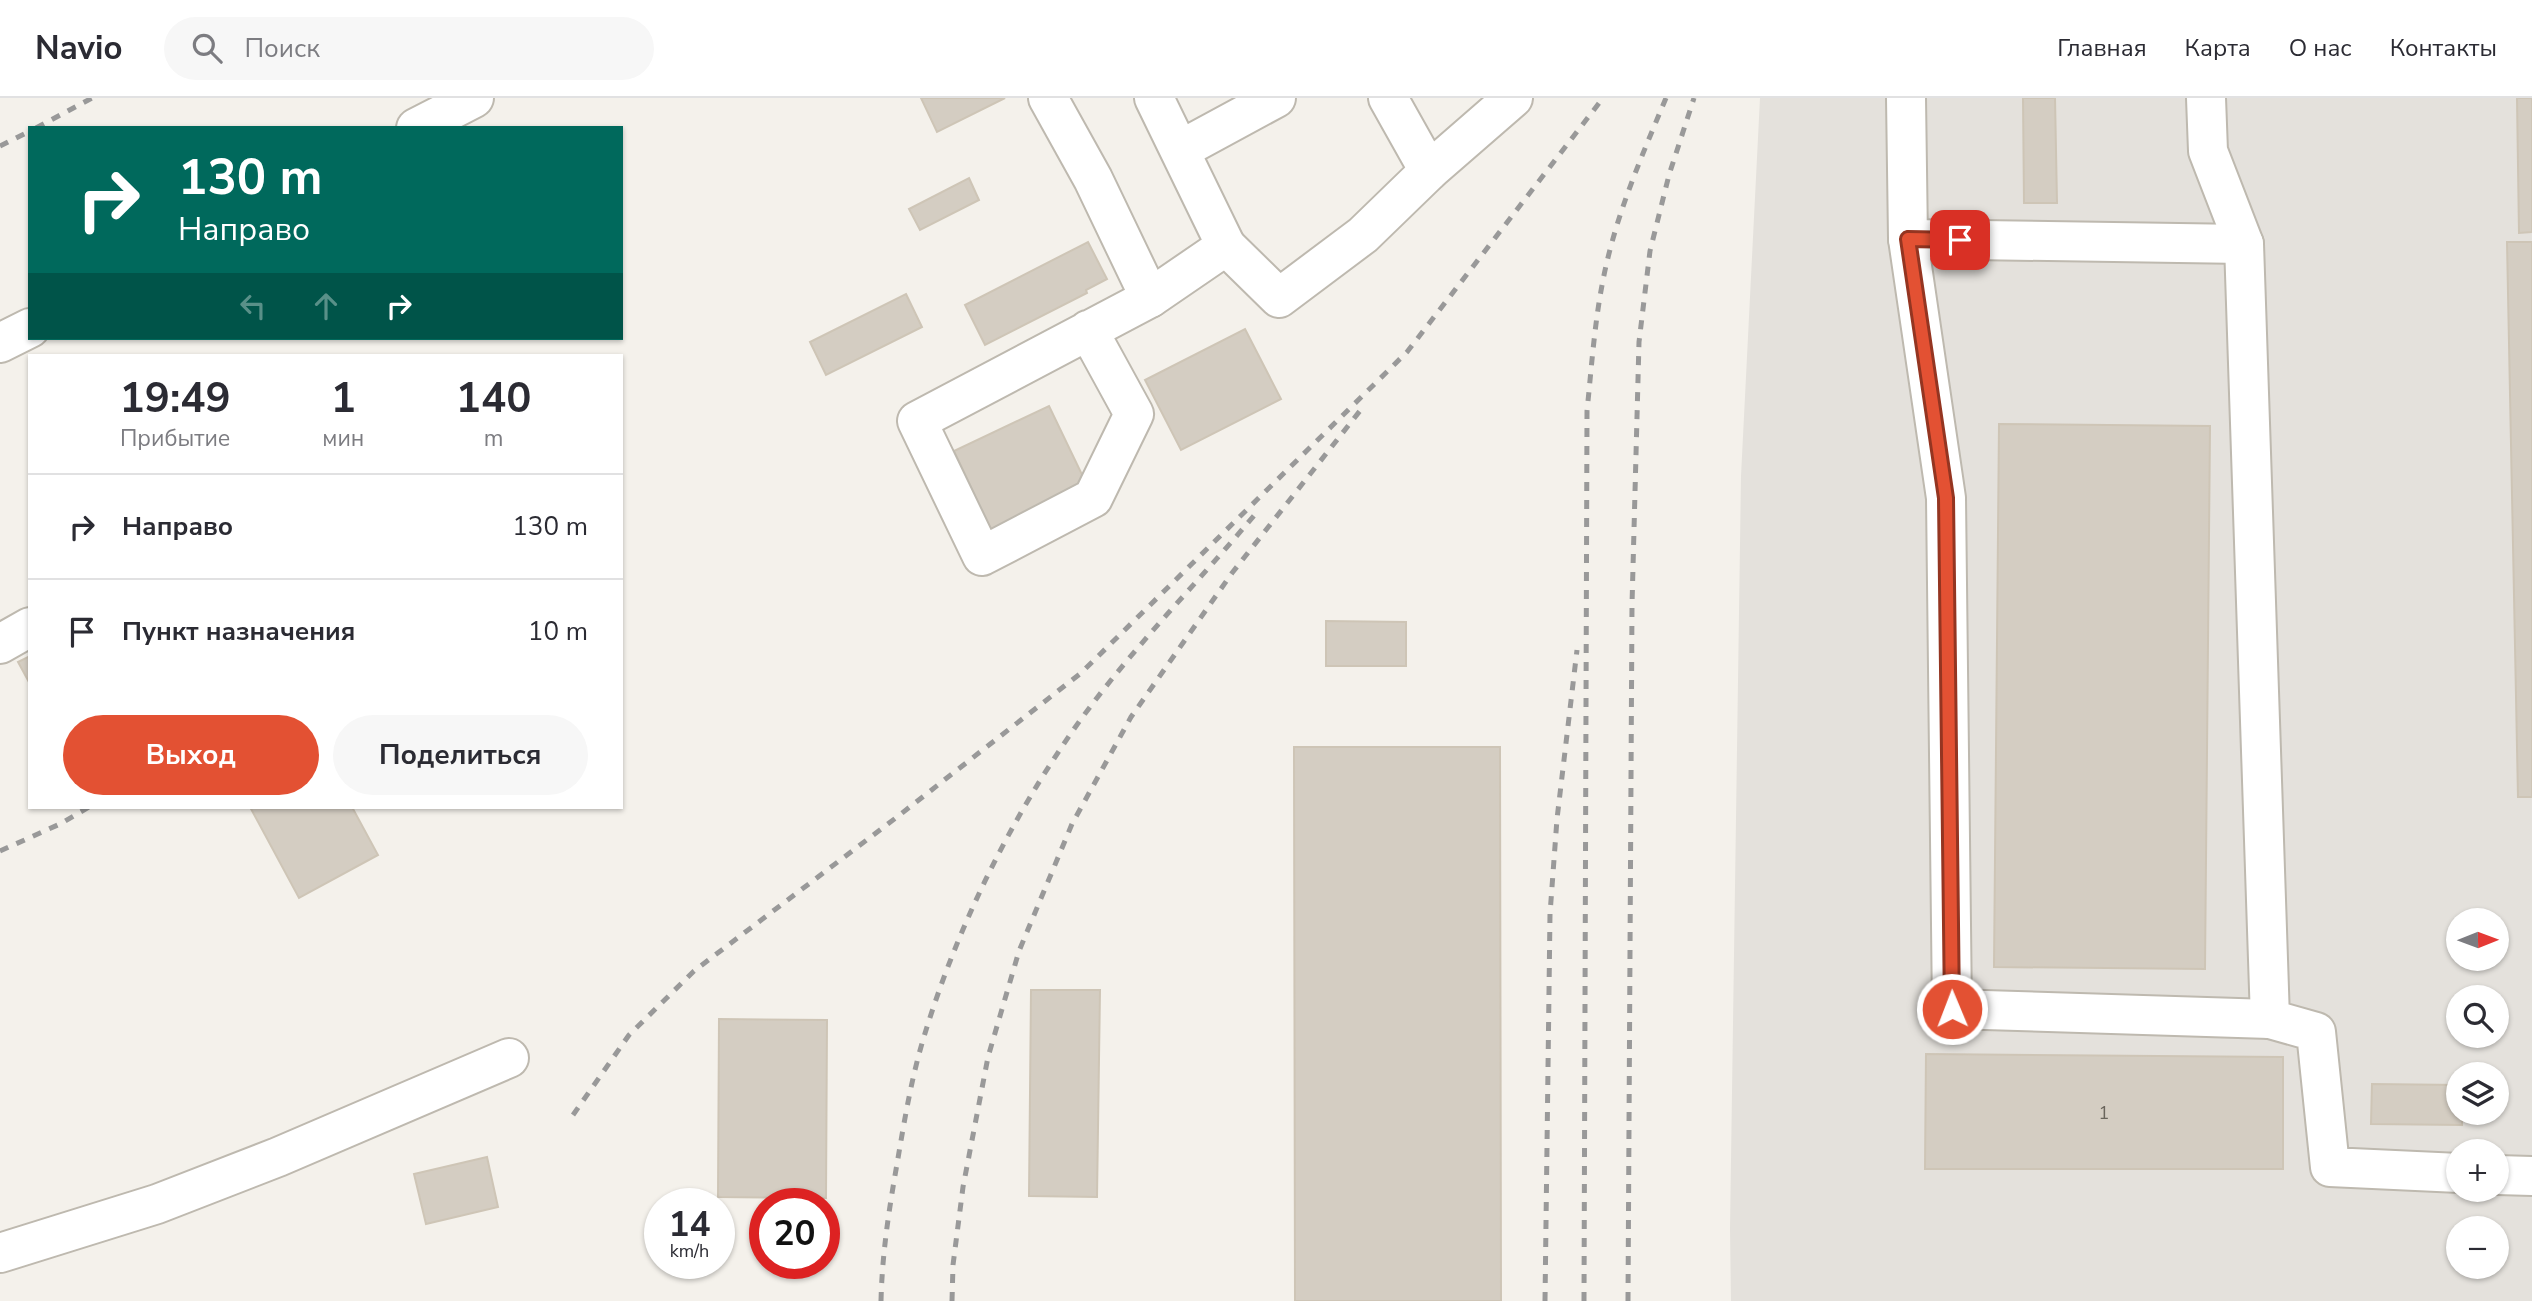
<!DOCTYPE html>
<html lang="ru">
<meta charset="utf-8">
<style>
body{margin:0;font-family:"Nunito Sans",sans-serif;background:#f7f7f7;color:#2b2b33;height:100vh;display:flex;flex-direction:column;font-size:26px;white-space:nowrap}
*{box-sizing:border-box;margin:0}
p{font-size:23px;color:#7c7c81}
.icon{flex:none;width:38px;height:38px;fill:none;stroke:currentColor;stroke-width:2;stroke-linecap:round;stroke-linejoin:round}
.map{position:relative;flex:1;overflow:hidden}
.panel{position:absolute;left:28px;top:256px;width:595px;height:455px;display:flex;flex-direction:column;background:#fff;border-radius:0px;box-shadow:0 2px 5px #0004}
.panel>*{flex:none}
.banner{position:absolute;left:28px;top:28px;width:595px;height:214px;border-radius:0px;box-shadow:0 2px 5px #0004;background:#00695c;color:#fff;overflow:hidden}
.needle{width:46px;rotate:89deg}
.tools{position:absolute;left:2446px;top:810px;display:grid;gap:14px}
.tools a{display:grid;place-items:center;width:63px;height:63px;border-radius:50%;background:#fff;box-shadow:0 2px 5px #0004;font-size:35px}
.speed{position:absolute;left:644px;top:1090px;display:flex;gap:14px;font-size:35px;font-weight:700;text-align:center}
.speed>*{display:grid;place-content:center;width:91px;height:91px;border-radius:50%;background:#fff;box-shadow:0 2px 5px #0004;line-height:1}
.speed small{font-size:18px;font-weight:400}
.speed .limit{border:10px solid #d22;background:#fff;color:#111}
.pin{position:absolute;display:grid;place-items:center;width:60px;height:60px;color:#fff;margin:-30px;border-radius:14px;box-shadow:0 4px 10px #0006}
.me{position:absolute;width:77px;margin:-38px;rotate:359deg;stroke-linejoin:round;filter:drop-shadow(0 0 5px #0008)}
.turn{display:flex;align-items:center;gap:24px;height:147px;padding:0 35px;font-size:32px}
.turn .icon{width:91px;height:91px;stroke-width:2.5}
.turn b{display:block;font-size:49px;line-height:60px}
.lanes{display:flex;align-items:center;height:66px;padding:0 35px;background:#0003;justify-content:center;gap:35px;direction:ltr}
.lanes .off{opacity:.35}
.eta{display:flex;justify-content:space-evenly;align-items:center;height:119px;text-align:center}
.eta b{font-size:42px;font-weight:700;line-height:49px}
.cta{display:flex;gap:14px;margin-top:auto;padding:14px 35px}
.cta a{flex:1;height:80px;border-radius:42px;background:#e35133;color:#fff;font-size:28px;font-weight:700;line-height:80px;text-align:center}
.cta a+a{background:#f7f7f7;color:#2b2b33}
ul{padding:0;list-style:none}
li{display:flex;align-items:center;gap:21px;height:105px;padding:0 35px;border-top:2px solid #e1e1e2}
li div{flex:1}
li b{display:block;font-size:26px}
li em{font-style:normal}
header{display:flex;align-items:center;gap:42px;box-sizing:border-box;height:98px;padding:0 35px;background:#fff;border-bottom:2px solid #e1e1e2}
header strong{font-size:33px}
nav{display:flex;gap:38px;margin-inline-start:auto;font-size:24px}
.search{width:490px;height:63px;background:#f7f7f7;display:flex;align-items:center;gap:18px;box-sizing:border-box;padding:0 24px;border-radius:38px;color:#7c7c81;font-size:26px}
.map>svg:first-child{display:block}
</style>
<header>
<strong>Navio</strong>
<div class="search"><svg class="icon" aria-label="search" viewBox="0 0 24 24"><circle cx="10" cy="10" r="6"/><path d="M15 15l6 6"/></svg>Поиск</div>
<nav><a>Главная</a><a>Карта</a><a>О нас</a><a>Контакты</a></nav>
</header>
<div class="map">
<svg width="2532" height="1203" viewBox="0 0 2532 1203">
<rect width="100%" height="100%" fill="#f4f1eb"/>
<path fill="#e4e1dc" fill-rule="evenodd" d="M1760 0H2532V1203H1731L1730 1131 1741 378ZM2459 822H2497V861H2459ZM2459 900H2497V938H2459ZM2459 976H2497V1015H2459ZM2459 1054H2497V1092H2459ZM2459 1130H2497V1169H2459Z"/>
<g fill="#d4cdc2" stroke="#cec5b6" stroke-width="2">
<path d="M921 0H1005L937 34Z"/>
<path d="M2023 0H2055L2057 105H2024Z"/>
<path d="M2517 0H2532V134L2519 135Z"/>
<path d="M969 80 979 102 920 132 909 111Z"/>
<path d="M1088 144 1107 181 1086 192 1087 195 985 247 965 207Z"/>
<path d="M2507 144H2532V699H2518Z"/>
<path d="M906 196 922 229 826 277 810 244Z"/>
<path d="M1245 231 1281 301 1181 352 1145 282Z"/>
<path d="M1049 308 1087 387 991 432 954 353Z"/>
<path d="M1999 326 2210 328 2205 871 1994 869Z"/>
<path d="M1326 523 1406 524V568H1326Z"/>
<path d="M30 558V586L18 564Z"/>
<path d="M1294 649H1500L1501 1203H1295Z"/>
<path d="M250 709H352L378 757 299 800Z"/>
<path d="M1031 892H1100L1097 1099 1029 1098Z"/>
<path d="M719 921 827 922 826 1100 718 1099Z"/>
<path d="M1926 956 2283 959V1071H1925Z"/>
<path d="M2372 986 2459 987V1015H2462V1027L2371 1026Z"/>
<path d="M487 1059 498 1109 426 1126 414 1076Z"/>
</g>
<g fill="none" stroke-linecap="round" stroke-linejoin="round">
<defs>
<g id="minor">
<path d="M1048 0 1093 81 1150 200 917 323 982 458 1093 400 1134 316 1088 232"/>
<path d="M1388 0 1429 73"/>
<path d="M1906 0 1908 141 1946 400 1952 911 2270 921"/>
<path d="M2206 0 2208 53 2244 146 2270 921 2316 934 2330 1069 2459 1075"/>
<path d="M416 30 474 0"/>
<path d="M1180 52 1276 0"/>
<path d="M1908 141 2244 146"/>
<path d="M1226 148 1279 200 1363 137 1429 73 1513 0"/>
<path d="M1150 200 1226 148 1154 0"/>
<path d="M0 245 30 230"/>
<path d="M0 546 30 529"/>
<path d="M2497 1077 2532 1078"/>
<path d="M0 1155 157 1106 278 1059 509 960"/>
</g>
</defs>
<use href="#minor" stroke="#beb9af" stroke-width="42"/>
<use href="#minor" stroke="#fff" stroke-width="38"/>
<g stroke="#999" stroke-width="5" stroke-dasharray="9 9" stroke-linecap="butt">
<path d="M36 30 92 0"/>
<path d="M0 48 30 33"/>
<path d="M0 753 60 726 89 709"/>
<path d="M573 1017 629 937 694 873 897 719 1081 575 1407 254 1603 0"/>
<path d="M881 1203C882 1157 889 1111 897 1066 904 1025 911 982 923 942 953 841 1002 738 1061 650 1117 565 1192 492 1257 414"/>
<path d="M952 1203 953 1167 963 1089 988 959 1019 853 1072 726 1131 619 1232 475 1363 309"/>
<path d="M1545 1203 1550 816 1557 721 1577 552"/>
<path d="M1584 1203 1587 313C1592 265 1595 216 1606 168 1619 110 1643 55 1666 0"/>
<path d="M1628 1203 1632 507 1639 244 1650 153 1669 77 1694 0"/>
</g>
</g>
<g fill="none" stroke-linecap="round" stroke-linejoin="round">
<defs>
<path id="route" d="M1952 911 1946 400 1908 141 1960 142"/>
</defs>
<use href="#route" stroke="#943521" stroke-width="18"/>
<use href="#route" stroke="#e35133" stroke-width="12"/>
</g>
<g text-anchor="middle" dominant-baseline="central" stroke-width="5" stroke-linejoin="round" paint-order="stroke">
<g font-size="18" fill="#6a655c">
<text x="2104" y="1015">1</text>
</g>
</g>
</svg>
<div class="tools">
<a><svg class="needle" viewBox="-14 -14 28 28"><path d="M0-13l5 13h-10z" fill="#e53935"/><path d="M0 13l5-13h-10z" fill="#7c7c81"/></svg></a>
<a><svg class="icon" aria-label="search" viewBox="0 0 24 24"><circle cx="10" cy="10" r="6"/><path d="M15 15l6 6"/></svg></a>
<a><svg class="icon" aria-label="layers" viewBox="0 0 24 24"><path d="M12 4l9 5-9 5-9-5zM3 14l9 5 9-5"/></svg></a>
<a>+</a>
<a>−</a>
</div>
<div class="speed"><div>14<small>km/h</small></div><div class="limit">20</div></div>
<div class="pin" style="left:1960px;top:142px;background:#d93025"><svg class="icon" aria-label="arrive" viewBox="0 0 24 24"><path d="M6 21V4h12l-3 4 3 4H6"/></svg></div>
<svg class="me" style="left:1952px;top:911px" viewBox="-20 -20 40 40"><circle r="17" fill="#e35133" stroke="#fff" stroke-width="3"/><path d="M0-11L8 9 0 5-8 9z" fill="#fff"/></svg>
<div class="banner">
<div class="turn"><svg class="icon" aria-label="right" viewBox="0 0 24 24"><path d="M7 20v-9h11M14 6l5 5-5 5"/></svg><div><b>130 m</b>Направо</div></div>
<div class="lanes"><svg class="icon off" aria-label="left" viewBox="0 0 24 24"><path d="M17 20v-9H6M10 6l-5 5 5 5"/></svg><svg class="icon off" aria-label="ahead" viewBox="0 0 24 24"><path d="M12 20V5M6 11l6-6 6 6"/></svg><svg class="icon" aria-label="right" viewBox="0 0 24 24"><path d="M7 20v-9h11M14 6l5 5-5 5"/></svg></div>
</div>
<section class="panel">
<div class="eta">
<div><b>19:49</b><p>Прибытие</p></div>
<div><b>1</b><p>мин</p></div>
<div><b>140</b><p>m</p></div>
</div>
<ul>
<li><svg class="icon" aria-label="right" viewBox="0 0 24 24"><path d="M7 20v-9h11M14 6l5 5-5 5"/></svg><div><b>Направо</b></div><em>130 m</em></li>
<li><svg class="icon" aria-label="arrive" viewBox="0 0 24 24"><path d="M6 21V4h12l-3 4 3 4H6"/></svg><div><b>Пункт назначения</b></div><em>10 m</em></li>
</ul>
<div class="cta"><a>Выход</a><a>Поделиться</a></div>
</section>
</div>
